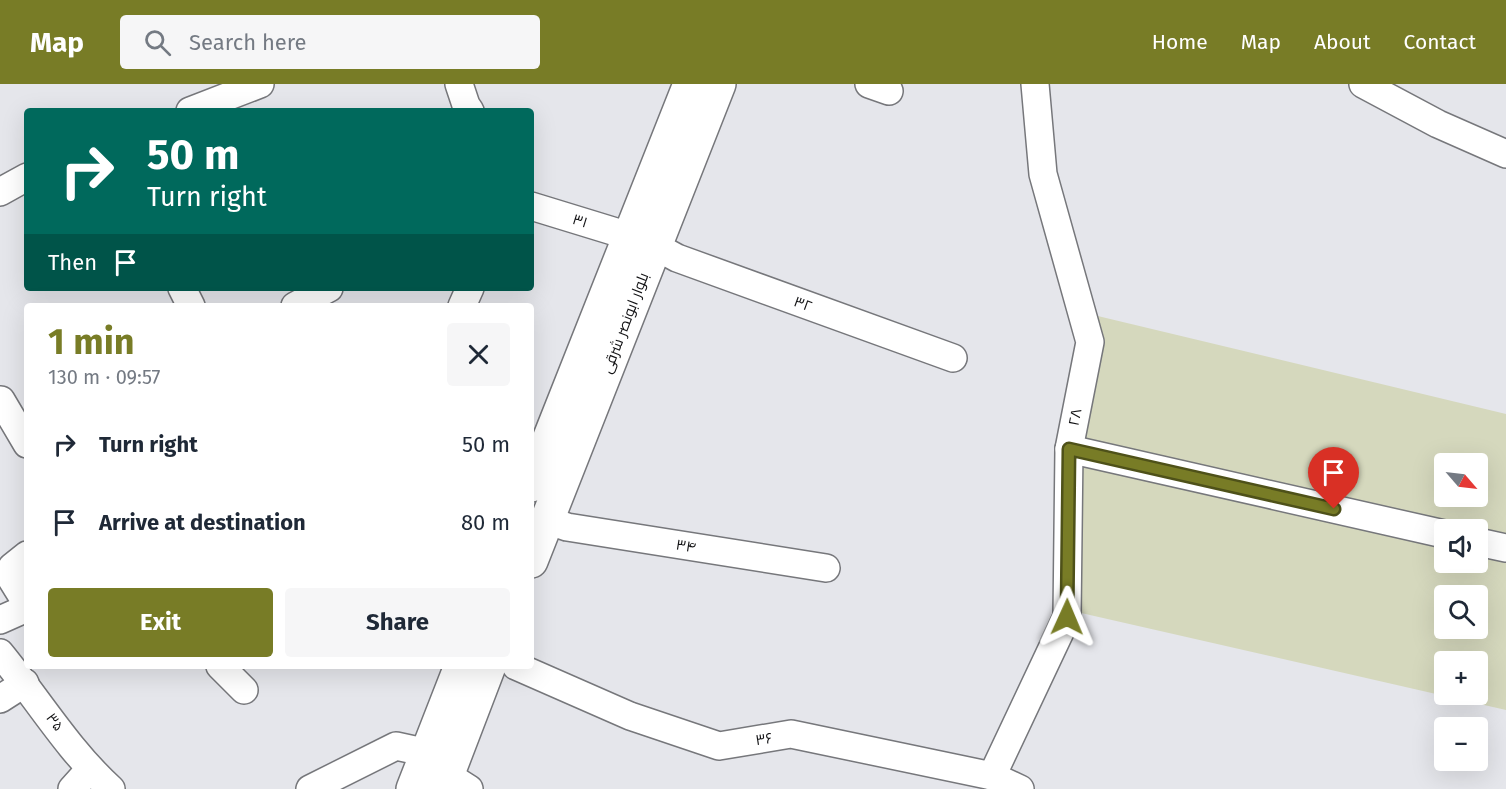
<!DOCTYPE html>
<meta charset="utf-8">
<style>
body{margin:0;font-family:"Fira Sans",Cairo,sans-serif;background:#f6f6f7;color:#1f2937;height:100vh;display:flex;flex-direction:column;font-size:22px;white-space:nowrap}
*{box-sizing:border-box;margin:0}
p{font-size:20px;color:#747a83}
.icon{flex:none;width:33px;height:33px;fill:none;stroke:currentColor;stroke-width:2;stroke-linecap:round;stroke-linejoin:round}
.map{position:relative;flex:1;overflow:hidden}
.drawer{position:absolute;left:24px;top:219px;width:510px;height:366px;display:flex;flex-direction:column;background:#fff;border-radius:6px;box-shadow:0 6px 24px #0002}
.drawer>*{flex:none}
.guide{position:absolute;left:24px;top:24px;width:510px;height:183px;border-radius:6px;box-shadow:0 6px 24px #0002;background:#00695c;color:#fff;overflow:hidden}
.needle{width:39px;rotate:118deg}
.controls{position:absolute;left:1434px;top:369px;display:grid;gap:12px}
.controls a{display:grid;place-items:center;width:54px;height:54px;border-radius:6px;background:#fff;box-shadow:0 6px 24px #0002;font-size:30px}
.pin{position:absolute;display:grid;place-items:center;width:51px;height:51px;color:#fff;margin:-62px -26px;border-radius:50% 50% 50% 0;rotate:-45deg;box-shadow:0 0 6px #0007}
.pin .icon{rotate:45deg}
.me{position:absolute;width:66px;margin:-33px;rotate:1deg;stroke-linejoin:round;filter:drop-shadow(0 0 4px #0008)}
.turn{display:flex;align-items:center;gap:21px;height:126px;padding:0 24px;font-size:27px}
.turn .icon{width:78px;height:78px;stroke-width:2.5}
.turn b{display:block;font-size:42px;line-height:51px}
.then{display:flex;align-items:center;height:57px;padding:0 24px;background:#0003;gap:12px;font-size:22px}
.round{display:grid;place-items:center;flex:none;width:63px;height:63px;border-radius:6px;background:#f6f6f7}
.head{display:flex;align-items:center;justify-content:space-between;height:102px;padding:0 24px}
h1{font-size:36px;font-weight:700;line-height:45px;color:#787c26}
.primary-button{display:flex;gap:12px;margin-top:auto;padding:12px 24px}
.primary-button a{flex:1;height:69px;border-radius:6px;background:#787c26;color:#fff;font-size:24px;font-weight:700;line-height:69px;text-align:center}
.primary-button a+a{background:#f6f6f7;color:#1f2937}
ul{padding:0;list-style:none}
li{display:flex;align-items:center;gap:18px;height:78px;padding:0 24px}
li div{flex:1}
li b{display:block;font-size:22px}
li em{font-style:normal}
header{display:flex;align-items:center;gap:36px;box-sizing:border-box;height:84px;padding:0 30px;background:#787c26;color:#fff}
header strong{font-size:28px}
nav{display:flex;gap:33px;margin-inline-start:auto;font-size:21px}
.search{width:420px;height:54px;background:#f6f6f7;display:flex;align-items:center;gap:15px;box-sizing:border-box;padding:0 21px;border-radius:6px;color:#747a83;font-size:22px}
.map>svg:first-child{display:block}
</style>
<header>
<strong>Map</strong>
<div class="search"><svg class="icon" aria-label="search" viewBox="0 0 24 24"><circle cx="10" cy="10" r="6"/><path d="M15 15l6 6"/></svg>Search here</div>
<nav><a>Home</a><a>Map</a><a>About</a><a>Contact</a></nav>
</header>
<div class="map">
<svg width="1506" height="705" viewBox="0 0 1506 705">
<rect width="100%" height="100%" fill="#e5e6eb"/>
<path fill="#d5d8bd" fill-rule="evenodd" d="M1081 228 1506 330V626L1068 526ZM1444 380H1478V412H1444ZM1444 446H1478V478H1444ZM1444 512H1478V544H1444ZM1444 578H1478V610H1444Z"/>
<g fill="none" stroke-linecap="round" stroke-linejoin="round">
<defs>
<g id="minor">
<path d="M459 0 466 21 470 27"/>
<path d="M869 0 889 7"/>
<path d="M1363 0 1438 40 1506 70"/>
<path d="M190 27 260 0"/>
<path d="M0 108 27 93"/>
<path d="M531 122 629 152"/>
<path d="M655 162 677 174 953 274"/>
<path d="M182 204 191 222"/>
<path d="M295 222 329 204"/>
<path d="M462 222 470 204"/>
<path d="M1 316 27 360"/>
<path d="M1069 365 1444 450"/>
<path d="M547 436 567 443 826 484"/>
<path d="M1478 458 1506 464"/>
<path d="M27 471 12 483 9 491 27 520"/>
<path d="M0 536 27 524"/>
<path d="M0 569C37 614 68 666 111 705"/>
<path d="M220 582 244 606"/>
<path d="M516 582 630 632 719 662 791 650 992 692 1020 705"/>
<path d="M0 615 25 599"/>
<path d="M447 691 469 705"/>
<path d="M992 692 1067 533 1069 365 1090 258 1043 90 1035 0"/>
<path d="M72 705 90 685"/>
<path d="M310 705 396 662 428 669"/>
</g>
<g id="major">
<path d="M531 401 690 0"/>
<path d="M531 477 719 0"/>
<path d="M413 705 461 582"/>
<path d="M442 705 489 582"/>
</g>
</defs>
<use href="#minor" stroke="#76777b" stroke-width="30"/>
<use href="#major" stroke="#76777b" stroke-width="36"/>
<use href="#minor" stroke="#fff" stroke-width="27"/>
<use href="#major" stroke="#fff" stroke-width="33"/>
</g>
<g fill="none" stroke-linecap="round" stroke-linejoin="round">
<defs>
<path id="route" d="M1067 533 1069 365 1334 425"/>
</defs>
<use href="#route" stroke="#4e5119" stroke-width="15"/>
<use href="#route" stroke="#787c26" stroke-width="10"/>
</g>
<g text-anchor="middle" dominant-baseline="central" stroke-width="6" stroke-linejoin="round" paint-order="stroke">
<g font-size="15" fill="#111113" stroke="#fff">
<text transform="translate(580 137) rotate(17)">۳۱</text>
<text transform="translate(803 220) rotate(20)">۳۲</text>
<text transform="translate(625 239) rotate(-69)">بلوار ابونصر شرقی</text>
<text transform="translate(1075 333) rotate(-79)">۲۸</text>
<text transform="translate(686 462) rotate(9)">۳۴</text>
<text transform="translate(55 638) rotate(53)">۳۵</text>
<text transform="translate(764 655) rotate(-9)">۳۶</text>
</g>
</g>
</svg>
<div class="controls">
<a><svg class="needle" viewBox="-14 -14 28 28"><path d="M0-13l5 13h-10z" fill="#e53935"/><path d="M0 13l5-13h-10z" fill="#747a83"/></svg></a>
<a><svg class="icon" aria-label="sound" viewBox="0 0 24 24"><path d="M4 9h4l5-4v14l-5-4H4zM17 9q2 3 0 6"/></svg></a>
<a><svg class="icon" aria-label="search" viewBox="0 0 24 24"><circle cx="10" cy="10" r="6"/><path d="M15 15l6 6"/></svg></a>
<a>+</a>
<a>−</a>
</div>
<div class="pin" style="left:1334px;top:425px;background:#d93025"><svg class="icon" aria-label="arrive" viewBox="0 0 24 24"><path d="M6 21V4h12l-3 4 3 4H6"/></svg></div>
<svg class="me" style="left:1067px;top:533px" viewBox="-20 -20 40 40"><path d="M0-17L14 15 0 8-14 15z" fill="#787c26" stroke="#fff" stroke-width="4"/></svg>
<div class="guide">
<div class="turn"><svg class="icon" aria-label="right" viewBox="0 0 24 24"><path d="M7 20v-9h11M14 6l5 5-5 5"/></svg><div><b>50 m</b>Turn right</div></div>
<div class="then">Then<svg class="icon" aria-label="arrive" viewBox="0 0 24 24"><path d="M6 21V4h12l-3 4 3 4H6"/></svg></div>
</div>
<section class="drawer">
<div class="head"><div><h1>1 min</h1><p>130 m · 09:57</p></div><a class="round"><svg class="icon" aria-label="close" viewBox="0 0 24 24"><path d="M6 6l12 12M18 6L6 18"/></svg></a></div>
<ul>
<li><svg class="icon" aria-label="right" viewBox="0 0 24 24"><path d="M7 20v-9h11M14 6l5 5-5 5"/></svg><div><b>Turn right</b></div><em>50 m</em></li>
<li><svg class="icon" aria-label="arrive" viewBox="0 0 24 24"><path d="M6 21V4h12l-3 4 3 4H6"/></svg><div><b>Arrive at destination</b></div><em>80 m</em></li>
</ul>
<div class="primary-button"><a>Exit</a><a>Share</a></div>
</section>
</div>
